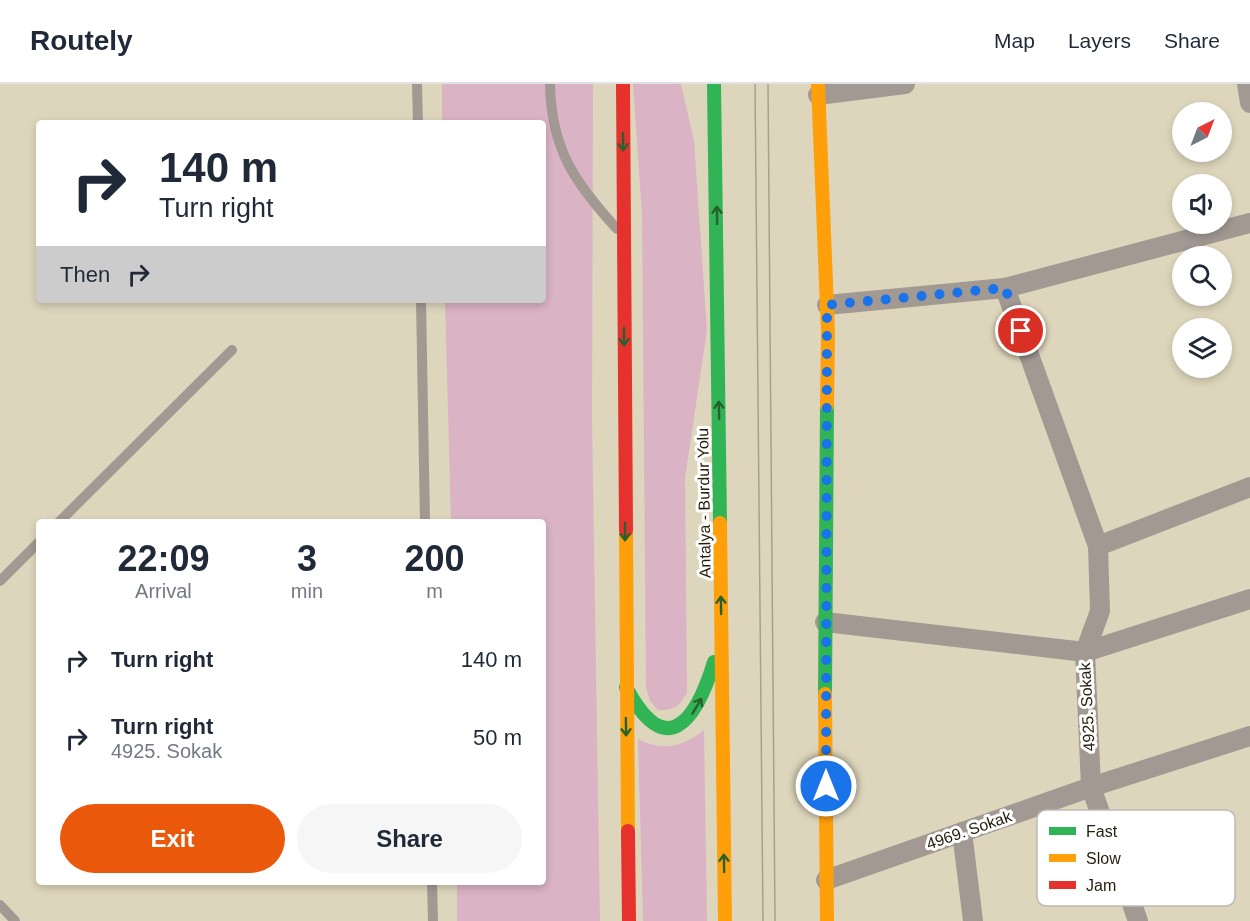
<!DOCTYPE html>
<style>
body{margin:0;font-family:Helvetica,sans-serif;background:#f6f6f7;color:#1f2937;height:100vh;display:flex;flex-direction:column;font-size:22px;white-space:nowrap}
*{box-sizing:border-box;margin:0}
p{font-size:20px;color:#747a83}
.icon{flex:none;width:33px;height:33px;fill:none;stroke:currentColor;stroke-width:2;stroke-linecap:round;stroke-linejoin:round}
.map{position:relative;flex:1;overflow:hidden}
.side{position:absolute;left:36px;top:435px;width:510px;height:366px;display:flex;flex-direction:column;background:#fff;border-radius:6px;box-shadow:0 3px 9px #0003}
.side>*{flex:none}
.banner{position:absolute;left:36px;top:36px;width:510px;height:183px;border-radius:6px;box-shadow:0 3px 9px #0003;background:#fff;color:#1f2937;overflow:hidden}
.needle{width:39px;rotate:42deg}
.controls{position:absolute;left:1172px;top:18px;display:grid;gap:12px}
.controls a{display:grid;place-items:center;width:60px;height:60px;border-radius:50%;background:#fff;box-shadow:0 3px 9px #0003;font-size:30px}
.pin{position:absolute;display:grid;place-items:center;width:51px;height:51px;color:#fff;margin:-26px;border:3px solid #fff;border-radius:50%;box-shadow:0 2px 6px #0007}
.me{position:absolute;width:66px;margin:-33px;rotate:0deg;stroke-linejoin:round;filter:drop-shadow(0 0 4px #0008)}
.turn{display:flex;align-items:center;gap:21px;height:126px;padding:0 24px;font-size:27px}
.turn .icon{width:78px;height:78px;stroke-width:2.5}
.turn b{display:block;font-size:42px;line-height:51px}
.then{display:flex;align-items:center;height:57px;padding:0 24px;background:#0003;gap:12px;font-size:22px}
.eta{display:flex;justify-content:space-evenly;align-items:center;height:102px;text-align:center}
.eta b{font-size:36px;font-weight:700;line-height:42px}
.primary-button{display:flex;gap:12px;margin-top:auto;padding:12px 24px}
.primary-button a{flex:1;height:69px;border-radius:36px;background:#ea580c;color:#fff;font-size:24px;font-weight:700;line-height:69px;text-align:center}
.primary-button a+a{background:#f6f6f7;color:#1f2937}
ul{padding:0;list-style:none}
li{display:flex;align-items:center;gap:18px;height:78px;padding:0 24px}
li div{flex:1}
li b{display:block;font-size:22px}
li em{font-style:normal}
header{display:flex;align-items:center;gap:36px;box-sizing:border-box;height:84px;padding:0 30px;background:#fff;border-bottom:2px solid #e0e1e3}
header strong{font-size:28px}
nav{display:flex;gap:33px;margin-inline-start:auto;font-size:21px}
.map>svg:first-child{display:block}
</style>
<header>
<strong>Routely</strong>
<nav><a>Map</a><a>Layers</a><a>Share</a></nav>
</header>
<div class="map">
<svg width="1250" height="837" viewBox="0 0 1250 837">
<rect width="100%" height="100%" fill="#ded6bc"/>
<g fill="#dab3c4">
<path d="M442 0H593L592 336 600 837H457V798H543V438H451L445 216H543V39H442Z"/>
<path d="M633 0H681L694 57 707 246 685 394 687 608C680 622 674 627 658 626L650 617 646 603 642 130Z"/>
<path d="M704 646 707 837H643L638 655C664 668 682 663 704 646Z"/>
</g>
<g fill="none" stroke-linecap="round" stroke-linejoin="round">
<g stroke="#a29993" stroke-width="10">
<path d="M417 0 418 39"/>
<path d="M550 0C551 65 575 99 617 145"/>
<path d="M421 216 425 438"/>
<path d="M59 438 232 266"/>
<path d="M0 497 39 458"/>
<path d="M432 798 433 837"/>
<path d="M0 821 15 837"/>
</g>
<g stroke="#a29993" stroke-width="20">
<path d="M1247 0 1250 19"/>
<path d="M818 11 905 0"/>
<path d="M1005 204 1098 462 1100 527 1085 568 1091 703 1138 837"/>
<path d="M827 221 1005 204 1250 139"/>
<path d="M1098 462 1250 403"/>
<path d="M825 538 1085 568 1250 515"/>
<path d="M962 748 973 837"/>
<path d="M826 796 1091 703 1250 652"/>
</g>
<g stroke="#30b455" stroke-width="14">
<path d="M714 0 720 439"/>
<path d="M626 603C666 679 696 637 714 578"/>
<path d="M825 610 827 321"/>
</g>
<g stroke="#ff9f0a" stroke-width="14">
<path d="M818 0 828 249 827 321"/>
<path d="M720 439 725 837"/>
<path d="M626 446 628 747"/>
<path d="M825 610 827 837"/>
</g>
<g stroke="#e5322d" stroke-width="14">
<path d="M623 0 626 446"/>
<path d="M628 747 629 837"/>
</g>
<g stroke="#a7a091" stroke-width="1.5">
<path d="M755 0 763 837"/>
<path d="M768 0 775 837"/>
</g>
</g>
<defs><path id="oneway-shaft" d="M-6 0H5M1.5-3L5.5 0L1.5 3" fill="none" stroke-width="1.6" stroke-linecap="round" stroke-linejoin="round" transform="scale(1.5)"/></defs>
<g stroke="#29612c">
<use href="#oneway-shaft" transform="translate(623 58) rotate(90)"/>
<use href="#oneway-shaft" transform="translate(717 131) rotate(-91)"/>
<use href="#oneway-shaft" transform="translate(624 253) rotate(90)"/>
<use href="#oneway-shaft" transform="translate(719 326) rotate(-91)"/>
<use href="#oneway-shaft" transform="translate(625 448) rotate(90)"/>
<use href="#oneway-shaft" transform="translate(721 521) rotate(-91)"/>
<use href="#oneway-shaft" transform="translate(697 622) rotate(-59)"/>
<use href="#oneway-shaft" transform="translate(626 643) rotate(89)"/>
<use href="#oneway-shaft" transform="translate(724 779) rotate(-91)"/>
</g>
<g fill="none" stroke-linecap="round" stroke-linejoin="round">
<path stroke="#1a73e8" stroke-width="10" stroke-dasharray="0 18" d="M826 702 827 221 1005 204 1021 247"/>
</g>
<g text-anchor="middle" dominant-baseline="central" stroke-width="6" stroke-linejoin="round" paint-order="stroke">
<g font-size="16" fill="#231d0a" stroke="#fff">
<text transform="translate(704 419) rotate(-91)">Antalya - Burdur Yolu</text>
<text transform="translate(1087 623) rotate(-93)">4925. Sokak</text>
<text transform="translate(969 746) rotate(-19)">4969. Sokak</text>
</g>
</g>
<rect x="1037" y="726" width="198" height="96" rx="9" fill="#fff" stroke="#bdbbb6" stroke-width="1.5"/>
<rect x="1049" y="743" width="27" height="8" fill="#30b455"/>
<rect x="1049" y="770" width="27" height="8" fill="#ff9f0a"/>
<rect x="1049" y="797" width="27" height="8" fill="#e5322d"/>
<g font-size="16" fill="#231d0a">
<text x="1086" y="753">Fast</text>
<text x="1086" y="780">Slow</text>
<text x="1086" y="807">Jam</text>
</g>
</svg>
<div class="controls">
<a><svg class="needle" viewBox="-14 -14 28 28"><path d="M0-13l5 13h-10z" fill="#e53935"/><path d="M0 13l5-13h-10z" fill="#747a83"/></svg></a>
<a><svg class="icon" aria-label="sound" viewBox="0 0 24 24"><path d="M4 9h4l5-4v14l-5-4H4zM17 9q2 3 0 6"/></svg></a>
<a><svg class="icon" aria-label="search" viewBox="0 0 24 24"><circle cx="10" cy="10" r="6"/><path d="M15 15l6 6"/></svg></a>
<a><svg class="icon" aria-label="layers" viewBox="0 0 24 24"><path d="M12 4l9 5-9 5-9-5zM3 14l9 5 9-5"/></svg></a>
</div>
<div class="pin" style="left:1021px;top:247px;background:#d93025"><svg class="icon" aria-label="arrive" viewBox="0 0 24 24"><path d="M6 21V4h12l-3 4 3 4H6"/></svg></div>
<svg class="me" style="left:826px;top:702px" viewBox="-20 -20 40 40"><circle r="17" fill="#1a73e8" stroke="#fff" stroke-width="3"/><path d="M0-11L8 9 0 5-8 9z" fill="#fff"/></svg>
<div class="banner">
<div class="turn"><svg class="icon" aria-label="right" viewBox="0 0 24 24"><path d="M7 20v-9h11M14 6l5 5-5 5"/></svg><div><b>140 m</b>Turn right</div></div>
<div class="then">Then<svg class="icon" aria-label="right" viewBox="0 0 24 24"><path d="M7 20v-9h11M14 6l5 5-5 5"/></svg></div>
</div>
<section class="side">
<div class="eta">
<div><b>22:09</b><p>Arrival</p></div>
<div><b>3</b><p>min</p></div>
<div><b>200</b><p>m</p></div>
</div>
<ul>
<li><svg class="icon" aria-label="right" viewBox="0 0 24 24"><path d="M7 20v-9h11M14 6l5 5-5 5"/></svg><div><b>Turn right</b></div><em>140 m</em></li>
<li><svg class="icon" aria-label="right" viewBox="0 0 24 24"><path d="M7 20v-9h11M14 6l5 5-5 5"/></svg><div><b>Turn right</b><p>4925. Sokak</p></div><em>50 m</em></li>
</ul>
<div class="primary-button"><a>Exit</a><a>Share</a></div>
</section>
</div>
